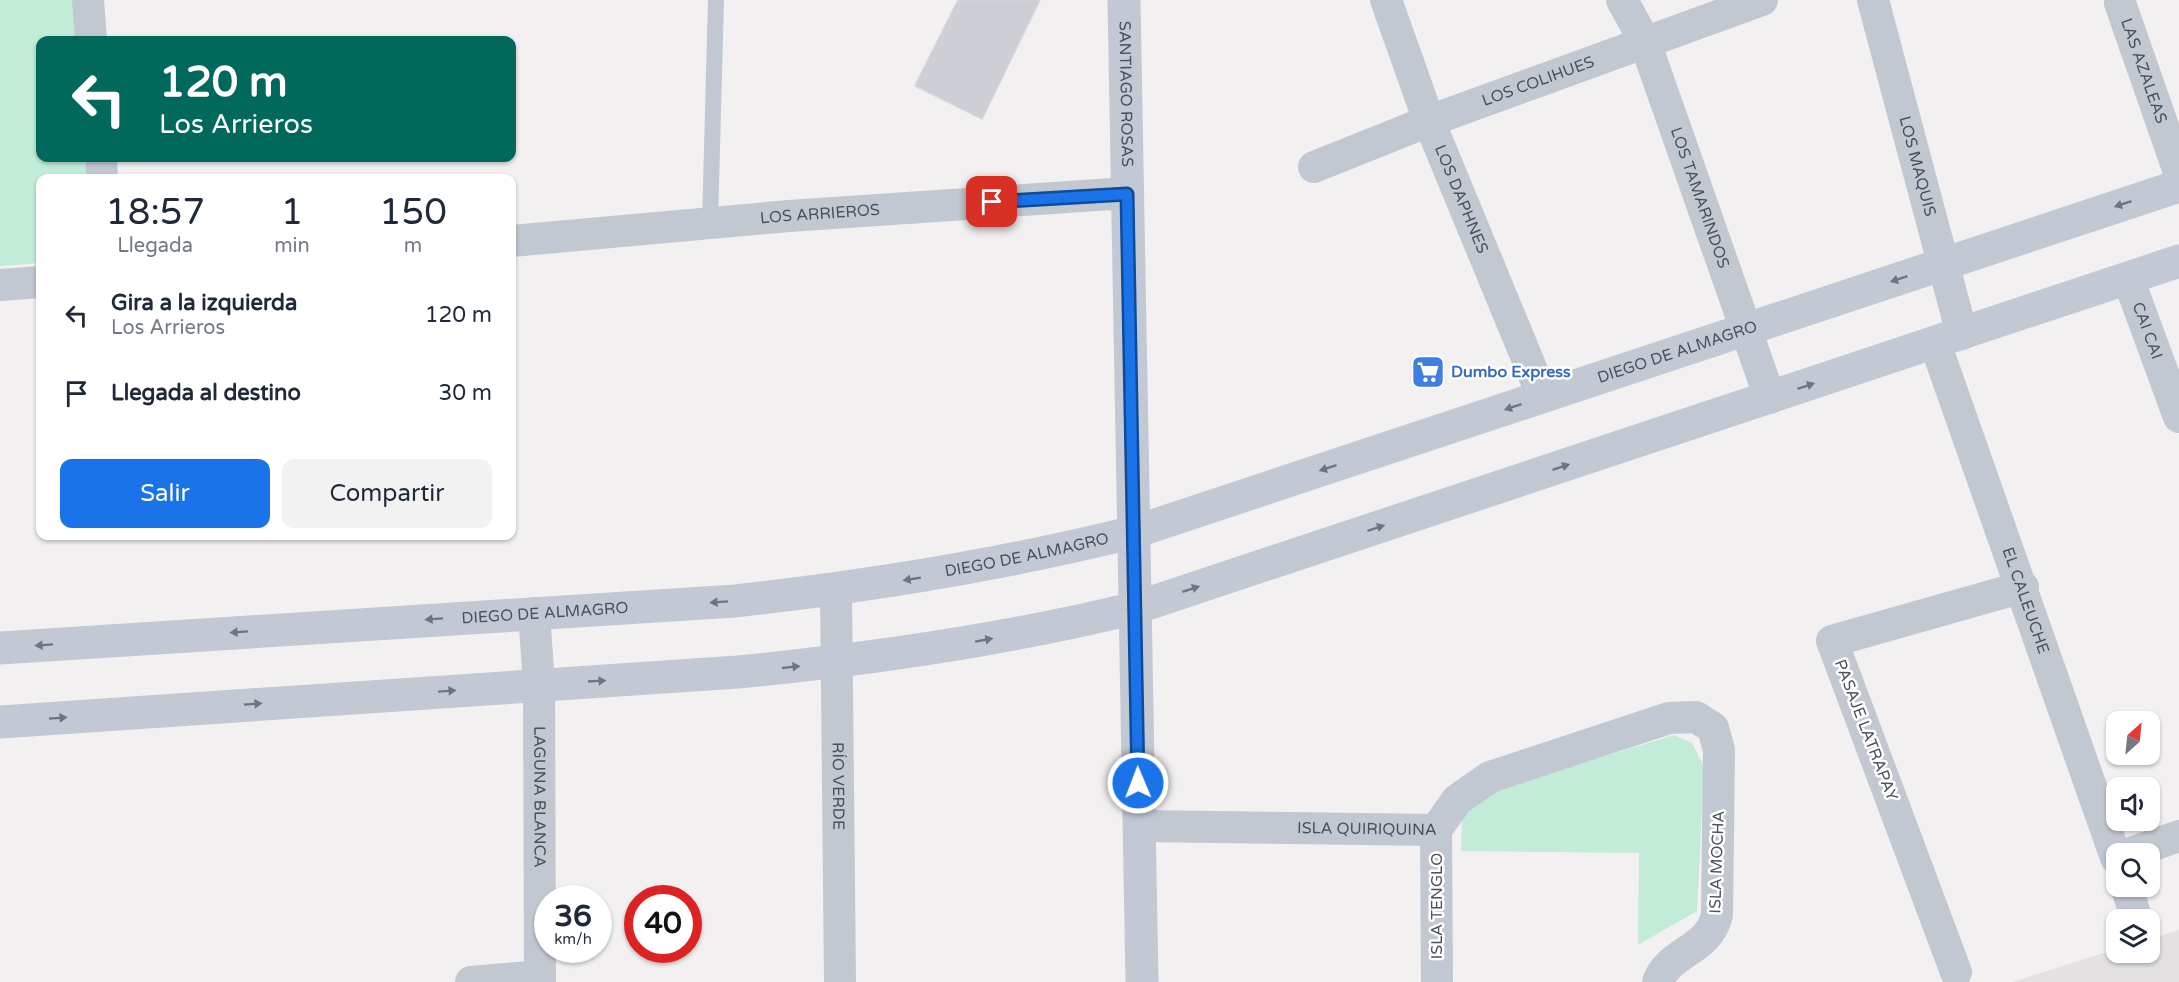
<!DOCTYPE html>
<html lang="es">
<meta charset="utf-8">
<style>
body{margin:0;font-family:"Varela Round",sans-serif;background:#f2f2f3;color:#1f2937;height:100vh;display:flex;flex-direction:column;font-size:22px;white-space:nowrap}
*{box-sizing:border-box;margin:0}
p{font-size:20px;color:#747a83}
.icon{flex:none;width:33px;height:33px;fill:none;stroke:currentColor;stroke-width:2;stroke-linecap:round;stroke-linejoin:round}
.map{position:relative;flex:1;overflow:hidden}
.drawer{position:absolute;left:36px;top:174px;width:480px;height:366px;display:flex;flex-direction:column;background:#fff;border-radius:12px;box-shadow:0 2px 4px #0004}
.drawer>*{flex:none}
.top-card{position:absolute;left:36px;top:36px;width:480px;height:126px;border-radius:12px;box-shadow:0 2px 4px #0004;background:#00695c;color:#fff;overflow:hidden}
.needle{width:39px;rotate:27deg}
.fabs{position:absolute;left:2106px;top:711px;display:grid;gap:12px}
.fabs a{display:grid;place-items:center;width:54px;height:54px;border-radius:12px;background:#fff;box-shadow:0 2px 4px #0004;font-size:30px}
.speed{position:absolute;left:534px;top:885px;display:flex;gap:12px;font-size:30px;font-weight:700;text-align:center}
.speed>*{display:grid;place-content:center;width:78px;height:78px;border-radius:50%;background:#fff;box-shadow:0 2px 4px #0004;line-height:1}
.speed small{font-size:15px;font-weight:400}
.speed .limit{border:9px solid #d22;background:#fff;color:#111}
.pin{position:absolute;display:grid;place-items:center;width:51px;height:51px;color:#fff;margin:-26px;border-radius:12px;box-shadow:0 3px 9px #0006}
.me{position:absolute;width:66px;margin:-33px;rotate:359deg;stroke-linejoin:round;filter:drop-shadow(0 0 4px #0008)}
.turn{display:flex;align-items:center;gap:21px;height:126px;padding:0 24px;font-size:27px}
.turn .icon{width:78px;height:78px;stroke-width:2.5}
.turn b{display:block;font-size:42px;line-height:51px}
.eta{display:flex;justify-content:space-evenly;align-items:center;height:102px;text-align:center}
.eta b{font-size:36px;font-weight:600;line-height:42px}
.cta{display:flex;gap:12px;margin-top:auto;padding:12px 24px}
.cta a{flex:1;height:69px;border-radius:12px;background:#1a73e8;color:#fff;font-size:24px;font-weight:600;line-height:69px;text-align:center}
.cta a+a{background:#f2f2f3;color:#1f2937}
ul{padding:0;list-style:none}
li{display:flex;align-items:center;gap:18px;height:78px;padding:0 24px}
li div{flex:1}
li b{display:block;font-size:22px}
li em{font-style:normal}
.map>svg:first-child{display:block}
</style>
<div class="map">
<svg width="2179" height="982" viewBox="0 0 2179 982">
<rect width="100%" height="100%" fill="#f2f0f0"/>
<path fill="#e3e1e1" d="M2179 930V982H2012L2116 949V952H2150V939Z"/>
<g fill="#c2ecd8">
<path d="M0 0H74L77 40H40V158H84L86 178H40V263L0 266Z"/>
<path d="M1674 735 1692 743 1704 767 1697 911 1638 945 1639 853 1461 851 1462 818 1488 792Z"/>
</g>
<path fill="#cdcfd4" stroke="#d4d5db" stroke-width="1.5" d="M958 0H1040L982 119 915 86Z"/>
<g fill="none" stroke-linecap="round" stroke-linejoin="round">
<path stroke="#c2c8d1" stroke-width="16" d="M710 223 716 0"/>
<g stroke="#c2c8d1" stroke-width="32">
<path d="M88 0 91 40"/>
<path id="s1" d="M1386 0 1429 121 1543 397"/>
<path id="s2" d="M1622 0 1645 42 1770 398"/>
<path id="s3" d="M1873 0 1962 334"/>
<path id="s4" d="M2120 3 2179 172"/>
<path d="M101 158 102 178"/>
<path id="s5" d="M1314 167 1429 121 1762 0"/>
<path id="s6" d="M512 241 789 216 1127 193"/>
<path id="s7" d="M2128 278 2179 417"/>
<path d="M0 285 40 282"/>
<path id="s8" d="M1935 343 2116 858"/>
<path id="s9" d="M836 590 840 982"/>
<path id="s10" d="M534 613 539 684 540 982"/>
<path id="s11" d="M1139 826 1436 830"/>
<path d="M2127 854 2179 836"/>
<path d="M2126 886 2137 920"/>
<path d="M1956 972 1832 641 2023 587"/>
<path d="M471 982 540 976"/>
<path d="M1437 982 1436 830 1457 800 1490 777 1669 718 1696 717 1713 728 1719 750 1717 915C1708 952 1670 950 1658 982"/>
</g>
<g stroke="#c2c9d5" stroke-width="33">
<path id="s12" d="M1124 0 1142 982"/>
<path id="s13" d="M0 648 735 601C871 586 1001 565 1134 532L2179 186"/>
<path d="M0 722 738 672C872 659 1004 640 1135 608L2179 261"/>
</g>
</g>
<defs><path id="oneway-solid" d="M-6-.8H1V-3.2L6.5 0L1 3.2V.8H-6Z" transform="scale(1.5)"/></defs>
<g fill="#6d7580">
<use href="#oneway-solid" transform="translate(2123 204) rotate(162)"/>
<use href="#oneway-solid" transform="translate(1899 279) rotate(162)"/>
<use href="#oneway-solid" transform="translate(1806 386) rotate(-18)"/>
<use href="#oneway-solid" transform="translate(1513 407) rotate(162)"/>
<use href="#oneway-solid" transform="translate(1561 467) rotate(-18)"/>
<use href="#oneway-solid" transform="translate(1328 468) rotate(162)"/>
<use href="#oneway-solid" transform="translate(1376 528) rotate(-18)"/>
<use href="#oneway-solid" transform="translate(912 579) rotate(171)"/>
<use href="#oneway-solid" transform="translate(1191 589) rotate(-18)"/>
<use href="#oneway-solid" transform="translate(719 602) rotate(176)"/>
<use href="#oneway-solid" transform="translate(434 619) rotate(176)"/>
<use href="#oneway-solid" transform="translate(239 632) rotate(176)"/>
<use href="#oneway-solid" transform="translate(984 640) rotate(-10)"/>
<use href="#oneway-solid" transform="translate(44 645) rotate(176)"/>
<use href="#oneway-solid" transform="translate(791 667) rotate(-6)"/>
<use href="#oneway-solid" transform="translate(597 681) rotate(-3)"/>
<use href="#oneway-solid" transform="translate(447 691) rotate(-4)"/>
<use href="#oneway-solid" transform="translate(253 704) rotate(-4)"/>
<use href="#oneway-solid" transform="translate(58 718) rotate(-4)"/>
</g>
<g fill="none" stroke-linecap="round" stroke-linejoin="round">
<defs>
<path id="route" d="M992 202 1127 194 1138 783"/>
</defs>
<use href="#route" stroke="#114b97" stroke-width="15"/>
<use href="#route" stroke="#1a73e8" stroke-width="10"/>
</g>
<defs>
<symbol id="supermarket-square" viewBox="-11 -11 22 22"><rect x="-9" y="-9" width="18" height="18" rx="4" fill="#3f7fe0" stroke="#fff"/><path d="M-6-5.5h2.5l.6 2H6L4.5 2H-2.5L-4.4-4H-6ZM-1.5 3.2a1.3 1.3 0 1 0 .1 0ZM3 3.2a1.3 1.3 0 1 0 .1 0Z" fill="#fff"/></symbol>
</defs>
<g fill-rule="evenodd">
<use href="#supermarket-square" x="1409" y="353" width="38" height="38"/>
</g>
<g text-anchor="middle" dominant-baseline="central" stroke-width="5" stroke-linejoin="round" paint-order="stroke">
<g font-size="16" fill="#49515c" stroke="#fff">
<text stroke="none"><textPath href="#s4" startOffset="72">LAS AZALEAS</textPath></text>
<text stroke="none"><textPath href="#s5" startOffset="240">LOS COLIHUES</textPath></text>
<text stroke="none"><textPath href="#s12" startOffset="94">SANTIAGO ROSAS</textPath></text>
<text stroke="none"><textPath href="#s3" startOffset="172">LOS MAQUIS</textPath></text>
<text stroke="none"><textPath href="#s2" startOffset="213">LOS TAMARINDOS</textPath></text>
<text stroke="none"><textPath href="#s1" startOffset="213">LOS DAPHNES</textPath></text>
<text stroke="none"><textPath href="#s6" startOffset="309">LOS ARRIEROS</textPath></text>
<text stroke="none"><textPath href="#s7" startOffset="56">CAI CAI</textPath></text>
<text stroke="none"><textPath href="#s13" startOffset="1714">DIEGO DE ALMAGRO</textPath></text>
<text stroke="none"><textPath href="#s13" startOffset="1032">DIEGO DE ALMAGRO</textPath></text>
<text stroke="none"><textPath href="#s8" startOffset="273">EL CALEUCHE</textPath></text>
<text stroke="none"><textPath href="#s13" startOffset="546">DIEGO DE ALMAGRO</textPath></text>
<text transform="translate(1866 730) rotate(69)">PASAJE LATRAPAY</text>
<text stroke="none"><textPath href="#s9" startOffset="196">RÍO VERDE</textPath></text>
<text stroke="none"><textPath href="#s10" startOffset="184">LAGUNA BLANCA</textPath></text>
<text stroke="none"><textPath href="#s11" startOffset="228">ISLA QUIRIQUINA</textPath></text>
<text transform="translate(1717 862) rotate(-88)">ISLA MOCHA</text>
<text transform="translate(1437 906) rotate(-90)">ISLA TENGLO</text>
</g>
<g font-size="16" font-weight="bold" fill="#366cbe" stroke="#fff" text-anchor="start">
<text x="1451" y="372">Dumbo Express</text>
</g>
</g>
</svg>
<div class="fabs">
<a><svg class="needle" viewBox="-14 -14 28 28"><path d="M0-13l5 13h-10z" fill="#e53935"/><path d="M0 13l5-13h-10z" fill="#747a83"/></svg></a>
<a><svg class="icon" aria-label="sound" viewBox="0 0 24 24"><path d="M4 9h4l5-4v14l-5-4H4zM17 9q2 3 0 6"/></svg></a>
<a><svg class="icon" aria-label="search" viewBox="0 0 24 24"><circle cx="10" cy="10" r="6"/><path d="M15 15l6 6"/></svg></a>
<a><svg class="icon" aria-label="layers" viewBox="0 0 24 24"><path d="M12 4l9 5-9 5-9-5zM3 14l9 5 9-5"/></svg></a>
</div>
<div class="speed"><div>36<small>km/h</small></div><div class="limit">40</div></div>
<div class="pin" style="left:992px;top:202px;background:#d93025"><svg class="icon" aria-label="arrive" viewBox="0 0 24 24"><path d="M6 21V4h12l-3 4 3 4H6"/></svg></div>
<svg class="me" style="left:1138px;top:783px" viewBox="-20 -20 40 40"><circle r="17" fill="#1a73e8" stroke="#fff" stroke-width="3"/><path d="M0-11L8 9 0 5-8 9z" fill="#fff"/></svg>
<div class="top-card">
<div class="turn"><svg class="icon" aria-label="left" viewBox="0 0 24 24"><path d="M17 20v-9H6M10 6l-5 5 5 5"/></svg><div><b>120 m</b>Los Arrieros</div></div>
</div>
<section class="drawer">
<div class="eta">
<div><b>18:57</b><p>Llegada</p></div>
<div><b>1</b><p>min</p></div>
<div><b>150</b><p>m</p></div>
</div>
<ul>
<li><svg class="icon" aria-label="left" viewBox="0 0 24 24"><path d="M17 20v-9H6M10 6l-5 5 5 5"/></svg><div><b>Gira a la izquierda</b><p>Los Arrieros</p></div><em>120 m</em></li>
<li><svg class="icon" aria-label="arrive" viewBox="0 0 24 24"><path d="M6 21V4h12l-3 4 3 4H6"/></svg><div><b>Llegada al destino</b></div><em>30 m</em></li>
</ul>
<div class="cta"><a>Salir</a><a>Compartir</a></div>
</section>
</div>
